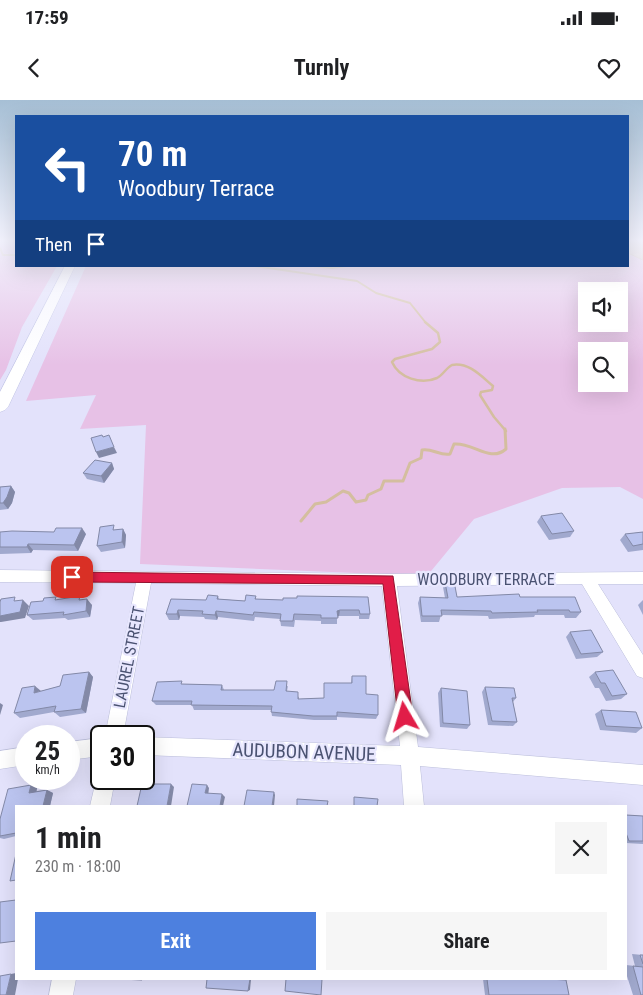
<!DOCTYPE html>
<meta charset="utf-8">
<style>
body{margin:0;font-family:"Roboto Condensed",sans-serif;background:#f6f6f6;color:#202124;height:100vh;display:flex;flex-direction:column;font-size:19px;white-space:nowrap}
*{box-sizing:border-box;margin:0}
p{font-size:16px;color:#757577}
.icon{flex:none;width:28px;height:28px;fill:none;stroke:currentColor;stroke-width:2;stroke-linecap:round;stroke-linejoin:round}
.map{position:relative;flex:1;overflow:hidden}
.panel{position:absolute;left:15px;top:705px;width:612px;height:175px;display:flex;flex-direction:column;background:#fff;border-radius:0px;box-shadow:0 5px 20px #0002}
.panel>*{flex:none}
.hud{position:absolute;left:15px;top:15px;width:614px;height:152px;border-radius:0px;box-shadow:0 5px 20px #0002;background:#1a4fa0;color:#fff;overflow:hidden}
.fabs{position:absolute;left:578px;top:182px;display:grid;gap:10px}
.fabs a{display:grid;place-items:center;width:50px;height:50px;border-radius:0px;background:#fff;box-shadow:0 5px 20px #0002;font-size:25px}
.speed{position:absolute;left:15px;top:625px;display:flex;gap:10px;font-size:25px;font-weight:700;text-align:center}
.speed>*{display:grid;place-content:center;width:65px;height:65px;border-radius:50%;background:#fff;box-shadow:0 5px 20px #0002;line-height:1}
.speed small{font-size:12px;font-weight:400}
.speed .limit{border:2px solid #111;border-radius:8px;background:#fff;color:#111}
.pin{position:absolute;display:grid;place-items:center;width:42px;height:42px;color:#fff;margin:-21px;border-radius:10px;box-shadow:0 2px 8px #0006}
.me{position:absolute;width:55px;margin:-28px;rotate:353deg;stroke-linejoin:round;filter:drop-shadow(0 0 4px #0008)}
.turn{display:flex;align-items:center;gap:18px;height:105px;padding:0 20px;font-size:22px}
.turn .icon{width:65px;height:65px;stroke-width:2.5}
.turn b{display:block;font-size:35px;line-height:42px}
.then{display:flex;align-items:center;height:48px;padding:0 20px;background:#0003;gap:10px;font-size:19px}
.round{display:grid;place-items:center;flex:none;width:52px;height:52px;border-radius:0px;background:#f6f6f6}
.headline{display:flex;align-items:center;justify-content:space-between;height:85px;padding:0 20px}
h1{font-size:30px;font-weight:700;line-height:38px}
.action{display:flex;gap:10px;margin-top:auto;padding:10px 20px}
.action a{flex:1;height:58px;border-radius:0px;background:#4d80df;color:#fff;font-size:20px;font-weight:700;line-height:58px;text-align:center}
.action a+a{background:#f6f6f6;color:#202124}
.status{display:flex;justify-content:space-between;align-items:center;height:35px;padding:0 25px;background:#fff;direction:ltr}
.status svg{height:14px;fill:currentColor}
header{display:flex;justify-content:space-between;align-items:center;height:65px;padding:0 20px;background:#fff;font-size:22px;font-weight:700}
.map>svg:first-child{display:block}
</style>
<div class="status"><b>17:59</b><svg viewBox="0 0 49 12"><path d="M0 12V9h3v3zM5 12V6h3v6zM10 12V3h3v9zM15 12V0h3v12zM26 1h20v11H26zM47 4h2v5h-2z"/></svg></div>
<header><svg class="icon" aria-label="back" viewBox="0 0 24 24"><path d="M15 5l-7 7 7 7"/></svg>Turnly<svg class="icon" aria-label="heart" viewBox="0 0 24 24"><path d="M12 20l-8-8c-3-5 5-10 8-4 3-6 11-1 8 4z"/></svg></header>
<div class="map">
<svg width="643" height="895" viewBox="0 0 643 895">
<rect width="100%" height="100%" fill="#e3e2fb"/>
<g fill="#e7c1e6" fill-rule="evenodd">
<path d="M0 140H16V166H57L22 227 6 270 0 280Z"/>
<path d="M628 153 643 160V399L620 387 562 388 474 419 427 476 140 464 146 325 80 329 96 295 26 301 86 166H628ZM586 191H619V224H586ZM586 251H619V284H586Z"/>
</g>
<path fill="#e3d0b8" stroke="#d4be9f" d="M628 140H643V160L628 153Z"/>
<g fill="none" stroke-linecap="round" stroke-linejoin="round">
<g stroke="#d4be9f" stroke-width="2">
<path d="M0 148 3 155H16"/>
<path d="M255 166 357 181 376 193 410 203 426 223"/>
<path d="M314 166 332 168 346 166"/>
</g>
<path stroke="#d4be9f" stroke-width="2.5" d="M425 222 438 233 440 242 432 249 395 259 392 262C399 278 421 285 437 278 443 275 446 268 452 265 469 262 481 276 493 286L492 290 481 292 480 295 494 317 506 331"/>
<path stroke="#d4be9f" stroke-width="3" d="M301 421 315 404 326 402 343 391 349 393 356 402 366 400 368 395 381 389 384 381H403L410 363 421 358 422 350C432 348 440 356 450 354L454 344C473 342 490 363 506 349L505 329"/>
<defs>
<g id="minor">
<path d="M0 470 389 474 643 472V484H598L643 555V578L637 576 582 484 397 486 418 647 643 665V685L420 666 424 706H404L401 665 144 655V637L400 646 382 486 151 483 123 636H105L136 483 0 482Z"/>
<path d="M101 638V656L69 660V642Z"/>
<path d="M26 647V665L0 669V651Z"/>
<path d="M101 671V679H115L110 706H90L98 672Z"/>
<path d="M52 879H76L73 895H49Z"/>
</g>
<path id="secondary" d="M65 166H75L8 307 5 310 0 312V292Z"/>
</defs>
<use href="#minor" stroke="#bcbfdb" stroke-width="1"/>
<use href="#secondary" stroke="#bfc3e5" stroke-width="1"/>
<use href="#minor" fill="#fff" fill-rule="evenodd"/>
<use href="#secondary" fill="#fff" fill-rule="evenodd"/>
</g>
<g fill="#a1a9ce">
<path d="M112 363 114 369 104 383 87 379 83 373Z"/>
<path d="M11 386 15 392 12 403 8 409 0 410V387Z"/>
<path d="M541 416 574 431 570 437 549 440 537 422Z"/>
<path d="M123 429 126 435 125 448 101 452 97 446 116 430Z"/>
<path d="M0 432 86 434 78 451 33 450 31 453 0 454Z"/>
<path d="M643 432V450L628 452 620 440 625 434Z"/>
<path d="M445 482 457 497H520L581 512 576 518H565L564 515H535L534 517 489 519 488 516 441 515 439 522H421L418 503 420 497 445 498 443 487Z"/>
<path d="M218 496 219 499 245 501 256 496V499L283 500 297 498 368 497 370 514 369 519H359V516H339L337 517V524H321V521L295 520 294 527 281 526 280 519 255 517 254 521 218 517 217 520 205 519 204 517 180 516 179 520H169L166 514Z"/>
<path d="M58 500H82L92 505 90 517 68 520 65 518 33 520 27 515Z"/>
<path d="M643 500V515L638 505Z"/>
<path d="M570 532 603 552 597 557 576 559 566 537Z"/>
<path d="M89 572 93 577 86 613 60 617 54 612 20 618 14 613 41 591 60 586Z"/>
<path d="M595 572 627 594 621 599 606 601 599 588H595L589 577Z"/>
<path d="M352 576 366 594 378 615 376 619 337 617V620H314L272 616 271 610H194L192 605H156L152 601 183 584 222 585 224 590H274L288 586 287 591 299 597V599L324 598 351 583Z"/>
<path d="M485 587 516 598 513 602 517 622 513 626 488 625 482 592Z"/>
<path d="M441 588 470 625 467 629 440 627 438 593Z"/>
<path d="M601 610 642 628 636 633 600 630 595 614Z"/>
<path d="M31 685 37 688 36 691 47 690 53 693 50 706H16V736L4 739 0 738V719Z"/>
<path d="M626 715 643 716V744L626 743Z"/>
<path d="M632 854 643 855V895H633L626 873V865L635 866Z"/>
<path d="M483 879H559L566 880 569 895H485Z"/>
</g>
<g fill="#8389a7">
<path d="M114 347 117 353 99 358 96 352Z"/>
<path d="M112 363 114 369 104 383 101 376Z"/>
<path d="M11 386 15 392 12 403 8 409 3 403Z"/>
<path d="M82 428 86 434 78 451 74 445Z"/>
<path d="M123 429 126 435 125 448 122 442Z"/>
<path d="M28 444 33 450 31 453 27 447Z"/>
<path d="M87 499 92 505 90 517 86 511Z"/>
<path d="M23 500 29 506 25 518 1 522H0V516Z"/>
<path d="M178 510 180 516 179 520 177 514Z"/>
<path d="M340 510 339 516 337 517V511Z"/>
<path d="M216 511 218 517 217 520 215 515Z"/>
<path d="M89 572 93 577 86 613 81 609Z"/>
<path d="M35 586 41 591 34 593Z"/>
<path d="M0 603 3 605 0 615Z"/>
<path d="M171 684 174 687 171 706H167Z"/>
<path d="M31 685 37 688 36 696 29 693Z"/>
<path d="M207 685 209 688 208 696 205 693Z"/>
<path d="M47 690 53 693 50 706H43Z"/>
<path d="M274 692 275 695 274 706H272Z"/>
<path d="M222 694 225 697 223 706H220Z"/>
<path d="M16 873V879H18L15 895H6L11 874Z"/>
<path d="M250 879H251L250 890 248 891Z"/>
</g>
<g fill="#bbc4ef" stroke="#8389a7">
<path d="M102 335 103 337 109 335 114 347 96 352 91 338Z"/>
<path d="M95 360 112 363 101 376 83 373Z"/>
<path d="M11 386 7 397 3 403H0V387Z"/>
<path d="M562 413 574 431 552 434 541 416Z"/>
<path d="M114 425 113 430 123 429 122 442 97 446 100 427Z"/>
<path d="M56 428H82L74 445 28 444 27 447H0V432L12 431 54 432Z"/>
<path d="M643 432V444L633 446 625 434Z"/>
<path d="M454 481 457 497 519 494 520 497H575L581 512H570L569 510H537L538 512 492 513 491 511 441 510 442 516H422L420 497 448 498 445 482Z"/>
<path d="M208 495 218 496 217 499 245 501 246 495 256 496 255 499 283 500V498H297V496L368 497 370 514H360L359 510H340L337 511 338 518H321V515L294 514 293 521H280L281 514 254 512 253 515 216 511 215 515 202 514 203 511 178 510 177 514H166L171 499 206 500Z"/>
<path d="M80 496 79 500 87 499 86 511 63 515 64 512 27 515 31 502 43 501 44 498 56 497 55 500Z"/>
<path d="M15 497 14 501 23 500 20 512 0 516V502L1 499Z"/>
<path d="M591 530 603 552 581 554 570 532Z"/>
<path d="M613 570 627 594 612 596 605 583H601L595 572Z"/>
<path d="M89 572 81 609 54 612 56 606 14 613 22 588 35 586 34 593 60 586 63 575Z"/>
<path d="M352 576H366V594L378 595V615L337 612V616H313L271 612 272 606 191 605 192 601H152L157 582 182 581 181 584 222 585 221 590H274L276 581H287L286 591 298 592V599L324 598V583H352Z"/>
<path d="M485 587 514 588 516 598H512L517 622 492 621Z"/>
<path d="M441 588 467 591 470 625 443 623Z"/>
<path d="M601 610 636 612 642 628 606 626Z"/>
<path d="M142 684H171L167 706H137Z"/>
<path d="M192 684 207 685 205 693 222 694 220 706H187Z"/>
<path d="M31 685 29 693 47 690 43 706H16V733L0 736V719L8 689Z"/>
<path d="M247 690 274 692 272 706H244Z"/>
<path d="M354 697 378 699 377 706H354Z"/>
<path d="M297 699 328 701 327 706H297Z"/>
<path d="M626 715 643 716V741H629L626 733Z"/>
<path d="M16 754V780L10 781Z"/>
<path d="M16 800V841L0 843V802Z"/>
<path d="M640 855H643V864Z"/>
<path d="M633 866 643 867V895H641Z"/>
<path d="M11 874 6 895H0V876Z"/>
<path d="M121 879H142V880Z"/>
<path d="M196 879H250L248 891 206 888 207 879Z"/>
<path d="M286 879H322L321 895 285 891Z"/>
<path d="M487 879H548L566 880 569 895H489Z"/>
</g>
<linearGradient id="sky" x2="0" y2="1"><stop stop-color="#a6bfd5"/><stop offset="0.53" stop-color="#f2f2fd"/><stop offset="1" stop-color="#f2f2fd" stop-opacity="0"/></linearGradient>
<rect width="643" height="265" fill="url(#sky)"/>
<path fill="#e11d48" stroke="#92132f" d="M72 472 393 476 413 617 410 622 405 624 400 622 398 617 383 484 72 482 68 480 66 477 68 473Z"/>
<g text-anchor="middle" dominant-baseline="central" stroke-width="4.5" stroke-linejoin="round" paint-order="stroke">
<g font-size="16" fill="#4a5271" stroke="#e8e7fe">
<text x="486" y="479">WOODBURY TERRACE</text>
<text transform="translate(129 557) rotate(-79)">LAUREL STREET</text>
</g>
<g font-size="19" fill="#4a5271" stroke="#e8e7fe">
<text transform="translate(304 652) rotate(2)">AUDUBON AVENUE</text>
</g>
</g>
</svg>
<div class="fabs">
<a><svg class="icon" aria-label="sound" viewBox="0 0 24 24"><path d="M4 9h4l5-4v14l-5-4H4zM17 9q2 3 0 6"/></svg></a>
<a><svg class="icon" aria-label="search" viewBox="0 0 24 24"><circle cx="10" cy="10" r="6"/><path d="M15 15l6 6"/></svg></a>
</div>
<div class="speed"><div>25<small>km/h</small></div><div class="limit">30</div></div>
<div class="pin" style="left:72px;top:477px;background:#d93025"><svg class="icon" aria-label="arrive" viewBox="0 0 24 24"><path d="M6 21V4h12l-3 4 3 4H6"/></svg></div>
<svg class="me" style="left:405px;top:617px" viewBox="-20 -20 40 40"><path d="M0-17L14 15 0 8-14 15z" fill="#e11d48" stroke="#fff" stroke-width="4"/></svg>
<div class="hud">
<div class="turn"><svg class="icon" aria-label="left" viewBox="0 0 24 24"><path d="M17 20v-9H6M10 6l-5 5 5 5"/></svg><div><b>70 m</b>Woodbury Terrace</div></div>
<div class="then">Then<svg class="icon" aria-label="arrive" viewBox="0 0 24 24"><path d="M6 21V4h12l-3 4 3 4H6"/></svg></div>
</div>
<section class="panel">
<div class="headline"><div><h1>1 min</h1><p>230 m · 18:00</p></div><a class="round"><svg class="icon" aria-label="close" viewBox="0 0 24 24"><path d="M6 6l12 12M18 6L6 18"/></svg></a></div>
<div class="action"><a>Exit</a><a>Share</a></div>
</section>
</div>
